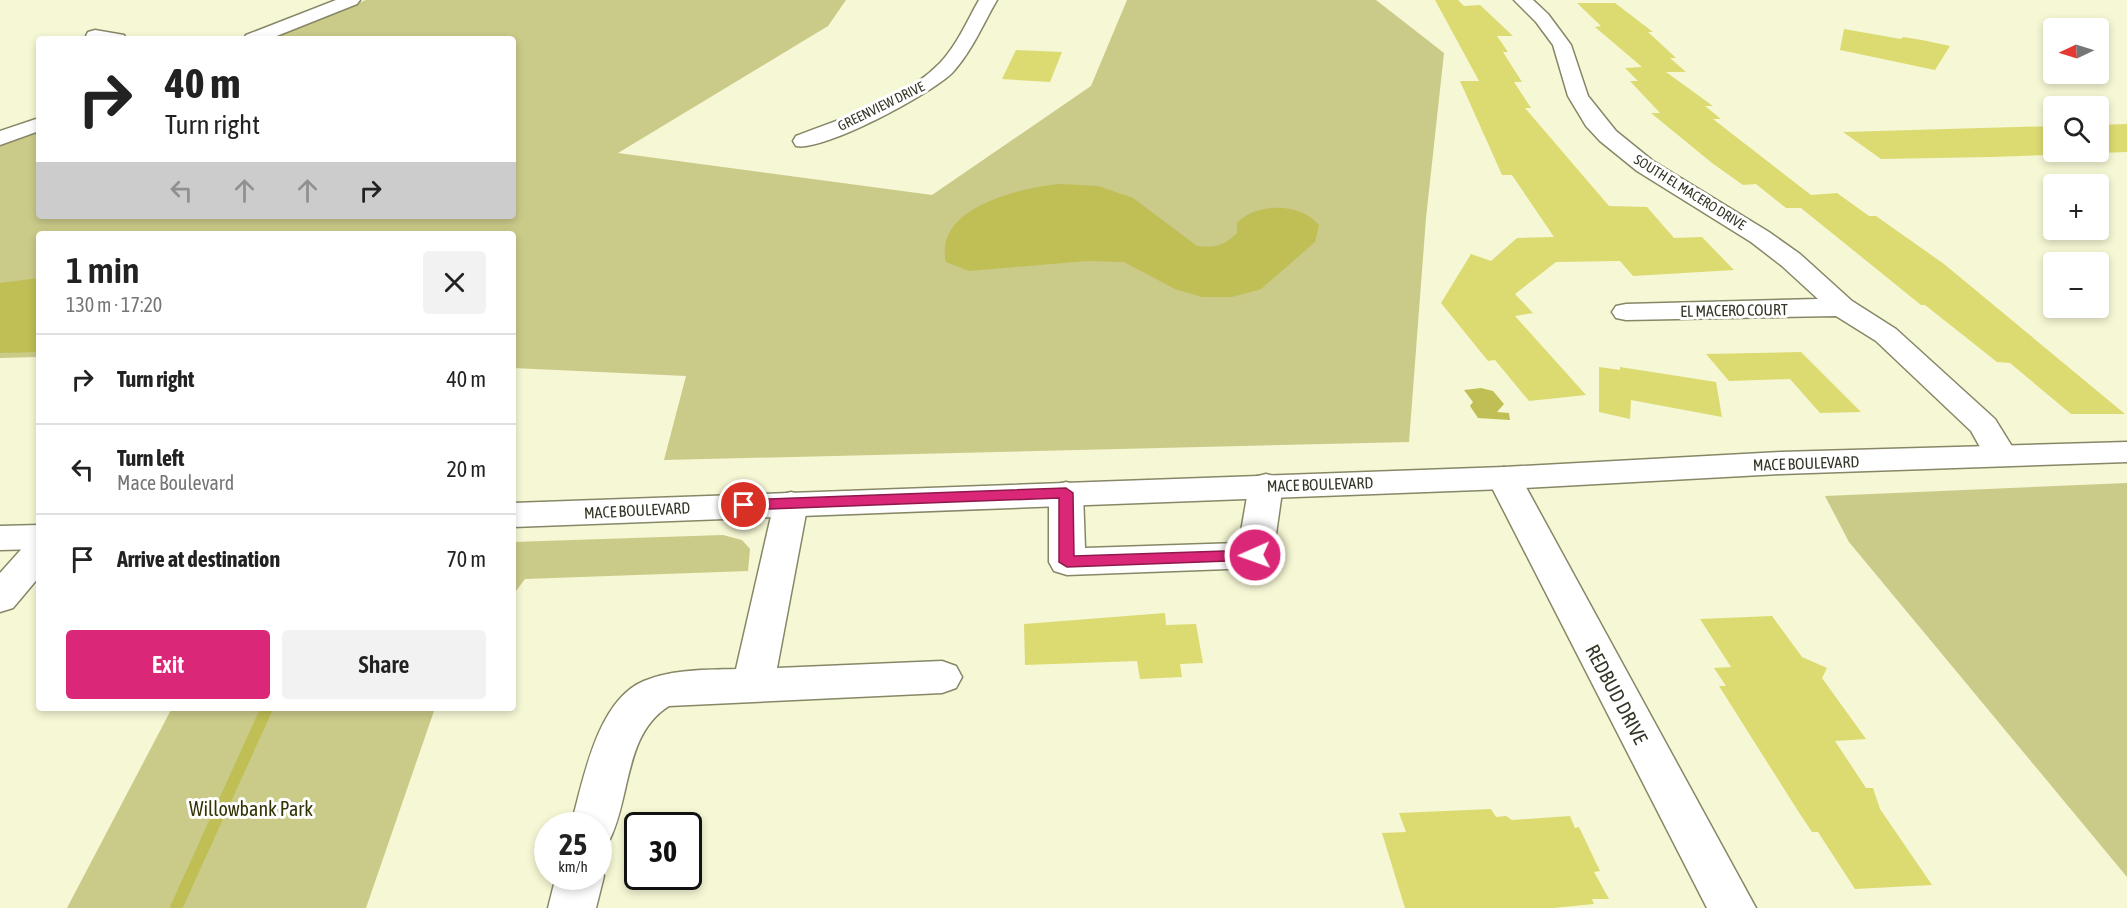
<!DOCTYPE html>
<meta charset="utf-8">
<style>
body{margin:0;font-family:"Asap Condensed",sans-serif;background:#f2f2f2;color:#222;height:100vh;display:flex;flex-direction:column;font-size:22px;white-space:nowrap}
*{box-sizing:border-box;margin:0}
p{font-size:20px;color:#767676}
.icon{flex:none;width:33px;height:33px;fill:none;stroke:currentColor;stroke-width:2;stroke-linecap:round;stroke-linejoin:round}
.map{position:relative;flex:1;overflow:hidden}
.details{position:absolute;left:36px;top:231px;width:480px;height:480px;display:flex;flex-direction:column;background:#fff;border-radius:6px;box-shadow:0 3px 9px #0003}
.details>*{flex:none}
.top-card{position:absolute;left:36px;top:36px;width:480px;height:183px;border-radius:6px;box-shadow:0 3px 9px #0003;background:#fff;color:#222;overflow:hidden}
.needle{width:39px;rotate:266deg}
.tools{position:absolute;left:2043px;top:18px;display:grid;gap:12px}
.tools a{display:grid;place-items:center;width:66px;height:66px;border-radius:6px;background:#fff;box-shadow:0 3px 9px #0003;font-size:30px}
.speed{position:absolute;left:534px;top:812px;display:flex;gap:12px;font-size:30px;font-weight:700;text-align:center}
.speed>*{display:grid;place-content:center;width:78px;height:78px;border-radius:50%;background:#fff;box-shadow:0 3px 9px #0003;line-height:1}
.speed small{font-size:15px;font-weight:400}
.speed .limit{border:3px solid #111;border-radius:9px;background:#fff;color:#111}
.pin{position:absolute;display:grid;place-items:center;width:51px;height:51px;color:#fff;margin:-26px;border:3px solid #fff;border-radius:50%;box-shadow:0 2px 6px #0007}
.me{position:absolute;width:66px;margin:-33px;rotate:268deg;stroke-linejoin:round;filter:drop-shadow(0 0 4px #0008)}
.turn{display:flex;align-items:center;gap:21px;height:126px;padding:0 30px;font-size:27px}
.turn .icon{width:78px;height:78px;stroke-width:2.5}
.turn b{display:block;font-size:42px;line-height:51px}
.lanes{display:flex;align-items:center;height:57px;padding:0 30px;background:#0003;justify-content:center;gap:30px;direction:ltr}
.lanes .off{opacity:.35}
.round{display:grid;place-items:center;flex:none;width:63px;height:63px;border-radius:6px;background:#f2f2f2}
.overview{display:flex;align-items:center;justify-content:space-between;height:102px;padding:0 30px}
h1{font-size:36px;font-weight:600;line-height:45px}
.cta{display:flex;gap:12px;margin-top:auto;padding:12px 30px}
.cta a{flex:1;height:69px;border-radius:6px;background:#db2777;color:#fff;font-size:24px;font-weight:600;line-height:69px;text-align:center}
.cta a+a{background:#f2f2f2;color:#222}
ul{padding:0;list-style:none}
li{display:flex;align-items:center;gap:18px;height:90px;padding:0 30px;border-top:2px solid #e0e0e0}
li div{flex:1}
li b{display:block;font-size:22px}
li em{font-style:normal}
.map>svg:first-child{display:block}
</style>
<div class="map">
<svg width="2127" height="908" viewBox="0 0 2127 908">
<rect width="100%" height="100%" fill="#f6f7d4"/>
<g fill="#caca89">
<path d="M366 0H846L828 26 618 153 932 195 1091 86 1127 0H1376L1444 53 1426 218 1409 442 664 460 686 376 513 368V234H39V357L0 358V144L39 129V216H513V39H268Z"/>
<path d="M2127 483V877L1849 542 1825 496Z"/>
<path d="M723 535 742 540 750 549 748 571 525 579 513 595V542Z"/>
<path d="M172 708H435L366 908H67Z"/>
</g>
<g fill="#bfbf56">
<path d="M1059 184 1098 186 1133 198 1197 246C1215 248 1224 246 1237 233V223C1256 202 1301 203 1319 225L1315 242 1261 289 1232 297H1202L1175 289 1124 262 1086 261 969 271 946 262C933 207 1021 188 1059 184Z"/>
<path d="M39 278V352L0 353V283Z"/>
<path d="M1481 388 1493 391 1504 404 1497 412 1509 413 1510 420 1478 418 1470 406 1473 402 1464 390Z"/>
</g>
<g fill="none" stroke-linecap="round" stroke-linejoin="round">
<path stroke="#bfbf56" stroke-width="12" d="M176 908 267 708"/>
</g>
<g fill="#dbdb72">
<path d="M1435 0H1458L1464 6 1480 5 1513 36H1497L1508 52H1503L1522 82H1514L1531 108H1525L1609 206 1647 207 1674 238 1702 237 1734 270 1633 276 1620 261 1556 262 1515 294 1533 313 1515 316 1586 395 1529 401 1495 360 1488 361 1441 303 1471 254 1491 261 1517 238 1554 237 1512 175H1502L1460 81H1479Z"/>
<path d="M1577 3H1615L1653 32H1648L1676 58H1670L1686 72H1666L1713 106H1705L1721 119H1713L1811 195 1837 193 1869 216H1876L1944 264 2125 414H2071L2010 363 1997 362 1925 305H1921L1801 208H1786L1756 184 1743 185 1712 163 1651 113H1660L1630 81H1638L1625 68 1642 67 1595 27 1601 26Z"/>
<path d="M1844 29 1901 39 1903 37 1922 40 1950 46 1935 70 1840 50Z"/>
<path d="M1016 50 1062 52 1050 82 1002 79Z"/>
<path d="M2127 124V152L1991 157 1881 159 1843 132 2054 126V152H2098V125Z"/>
<path d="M1801 352 1861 412 1820 413 1790 379 1729 381 1706 354Z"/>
<path d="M1599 367 1620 370V367L1716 382 1722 417 1631 400 1630 419 1599 412Z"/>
<path d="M1165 613 1166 625 1196 624 1203 663 1180 664 1182 677 1140 679 1137 661 1025 665 1024 624Z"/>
<path d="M1772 616 1802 657 1827 668 1822 678 1866 739 1835 741 1866 788H1873L1880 809 1932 885 1855 889 1818 832H1812L1798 811 1719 686H1726L1714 668 1731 667 1700 619Z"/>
<path d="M1491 809 1496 817 1506 816 1512 820 1570 816 1575 828 1579 827 1600 871 1594 872 1609 899H1592L1594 904 1553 908H1405L1382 833 1406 832 1399 813Z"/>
</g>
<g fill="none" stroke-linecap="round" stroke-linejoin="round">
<defs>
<g id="minor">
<path d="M336 0H360L357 4 269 39H244L246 35Z"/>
<path d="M979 0H997C983 24 972 51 953 72 933 93 823 152 796 146L793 141 796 136C844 117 903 101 940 63 957 45 967 21 979 0Z"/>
<path d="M1514 0H1533L1548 14 1571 45 1588 96 1616 131 1653 161 1769 232 1800 254 1852 301 1896 329 1995 419 2018 456 2013 463 2001 466 1989 463 1971 431 1876 341 1836 316 1626 320 1616 318 1612 312 1616 306 1626 304 1818 299 1782 266 1751 242 1637 171 1600 141 1586 126 1568 96 1553 45 1536 22Z"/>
<path d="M95 30 124 35 126 39H88L86 36 88 32Z"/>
<path d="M39 118V131L0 145V131Z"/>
<path d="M1504 467 1516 470 1521 478 1756 908H1707L1487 478 1492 470Z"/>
<path d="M1266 474 1278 477 1283 485 1273 555 1268 564 1255 568 1067 575 1054 571 1049 562V493L1054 485 1066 482 1078 485 1083 493 1085 548 1239 543 1249 485 1254 477Z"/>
<path d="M791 492 803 495 808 503 777 668 942 661 956 666 962 677 956 688 942 693 669 706C624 734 631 796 610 839L598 843V825H571C583 781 597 700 644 681 673 669 706 670 736 669L774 503 779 495Z"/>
<path d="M39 540V577L13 608 0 612V573L26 544Z"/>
<path d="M598 864 604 876 596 908H548L556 876H598Z"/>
</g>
<g id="tertiary">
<path d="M2127 442V462L1781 474 1504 489 513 527V503L1504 467 1781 452Z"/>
<path d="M39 525V549L0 550V526Z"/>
</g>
</defs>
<use href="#minor" stroke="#878767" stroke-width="3"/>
<use href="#tertiary" stroke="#878767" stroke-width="3"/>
<use href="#minor" fill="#fff" fill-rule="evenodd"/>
<use href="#tertiary" fill="#fff" fill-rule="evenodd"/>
</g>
<path fill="#db2777" stroke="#8e194d" stroke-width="1.5" d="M1066 488 1073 493 1074 556 1255 550 1263 555 1255 560 1067 567 1059 562V498L744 510 737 505 744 500Z"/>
<g text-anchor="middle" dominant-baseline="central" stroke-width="6" stroke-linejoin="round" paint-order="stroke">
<g font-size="14" fill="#353528" stroke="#fff">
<text transform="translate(881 106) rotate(-26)">GREENVIEW DRIVE</text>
<text transform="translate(1690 192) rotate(32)">SOUTH EL MACERO DRIVE</text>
</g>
<g font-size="16" fill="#353528" stroke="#fff">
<text transform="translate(1734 310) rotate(-1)">EL MACERO COURT</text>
<text transform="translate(1806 463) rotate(-2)">MACE BOULEVARD</text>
<text transform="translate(1320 484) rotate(-2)">MACE BOULEVARD</text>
<text transform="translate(637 510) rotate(-3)">MACE BOULEVARD</text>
</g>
<g font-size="20" fill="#353528" stroke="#fff">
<text transform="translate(1617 694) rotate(62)">REDBUD DRIVE</text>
</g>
<g font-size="20" fill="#343305" stroke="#fff">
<text x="251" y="808">Willowbank Park</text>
</g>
</g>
</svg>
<div class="tools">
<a><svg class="needle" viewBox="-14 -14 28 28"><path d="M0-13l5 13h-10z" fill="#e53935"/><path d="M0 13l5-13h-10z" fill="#767676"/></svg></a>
<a><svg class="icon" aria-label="search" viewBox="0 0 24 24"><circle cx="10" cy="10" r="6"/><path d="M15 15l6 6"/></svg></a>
<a>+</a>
<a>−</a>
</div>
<div class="speed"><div>25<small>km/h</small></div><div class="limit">30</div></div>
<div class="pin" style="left:744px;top:505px;background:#d93025"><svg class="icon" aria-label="arrive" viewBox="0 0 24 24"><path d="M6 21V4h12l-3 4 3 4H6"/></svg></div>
<svg class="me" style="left:1255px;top:555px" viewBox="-20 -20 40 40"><circle r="17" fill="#db2777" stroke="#fff" stroke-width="3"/><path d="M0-11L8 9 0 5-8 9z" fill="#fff"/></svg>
<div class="top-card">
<div class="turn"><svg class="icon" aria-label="right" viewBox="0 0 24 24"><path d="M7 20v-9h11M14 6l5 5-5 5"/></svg><div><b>40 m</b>Turn right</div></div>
<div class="lanes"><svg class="icon off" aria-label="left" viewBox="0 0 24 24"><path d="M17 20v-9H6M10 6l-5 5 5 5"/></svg><svg class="icon off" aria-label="ahead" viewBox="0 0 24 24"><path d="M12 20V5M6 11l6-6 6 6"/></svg><svg class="icon off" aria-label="ahead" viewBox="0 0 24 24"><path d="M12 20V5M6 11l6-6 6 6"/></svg><svg class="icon" aria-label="right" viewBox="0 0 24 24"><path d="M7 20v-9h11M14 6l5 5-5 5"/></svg></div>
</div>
<section class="details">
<div class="overview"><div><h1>1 min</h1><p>130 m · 17:20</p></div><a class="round"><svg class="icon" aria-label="close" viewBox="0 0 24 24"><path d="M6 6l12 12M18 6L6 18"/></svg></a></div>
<ul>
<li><svg class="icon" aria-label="right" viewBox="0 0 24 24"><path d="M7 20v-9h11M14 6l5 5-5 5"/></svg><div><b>Turn right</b></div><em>40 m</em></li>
<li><svg class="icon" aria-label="left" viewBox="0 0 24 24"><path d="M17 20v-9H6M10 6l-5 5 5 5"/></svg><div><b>Turn left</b><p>Mace Boulevard</p></div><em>20 m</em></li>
<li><svg class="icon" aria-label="arrive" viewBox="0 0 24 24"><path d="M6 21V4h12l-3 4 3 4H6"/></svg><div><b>Arrive at destination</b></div><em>70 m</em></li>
</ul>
<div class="cta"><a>Exit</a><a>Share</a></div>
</section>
</div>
